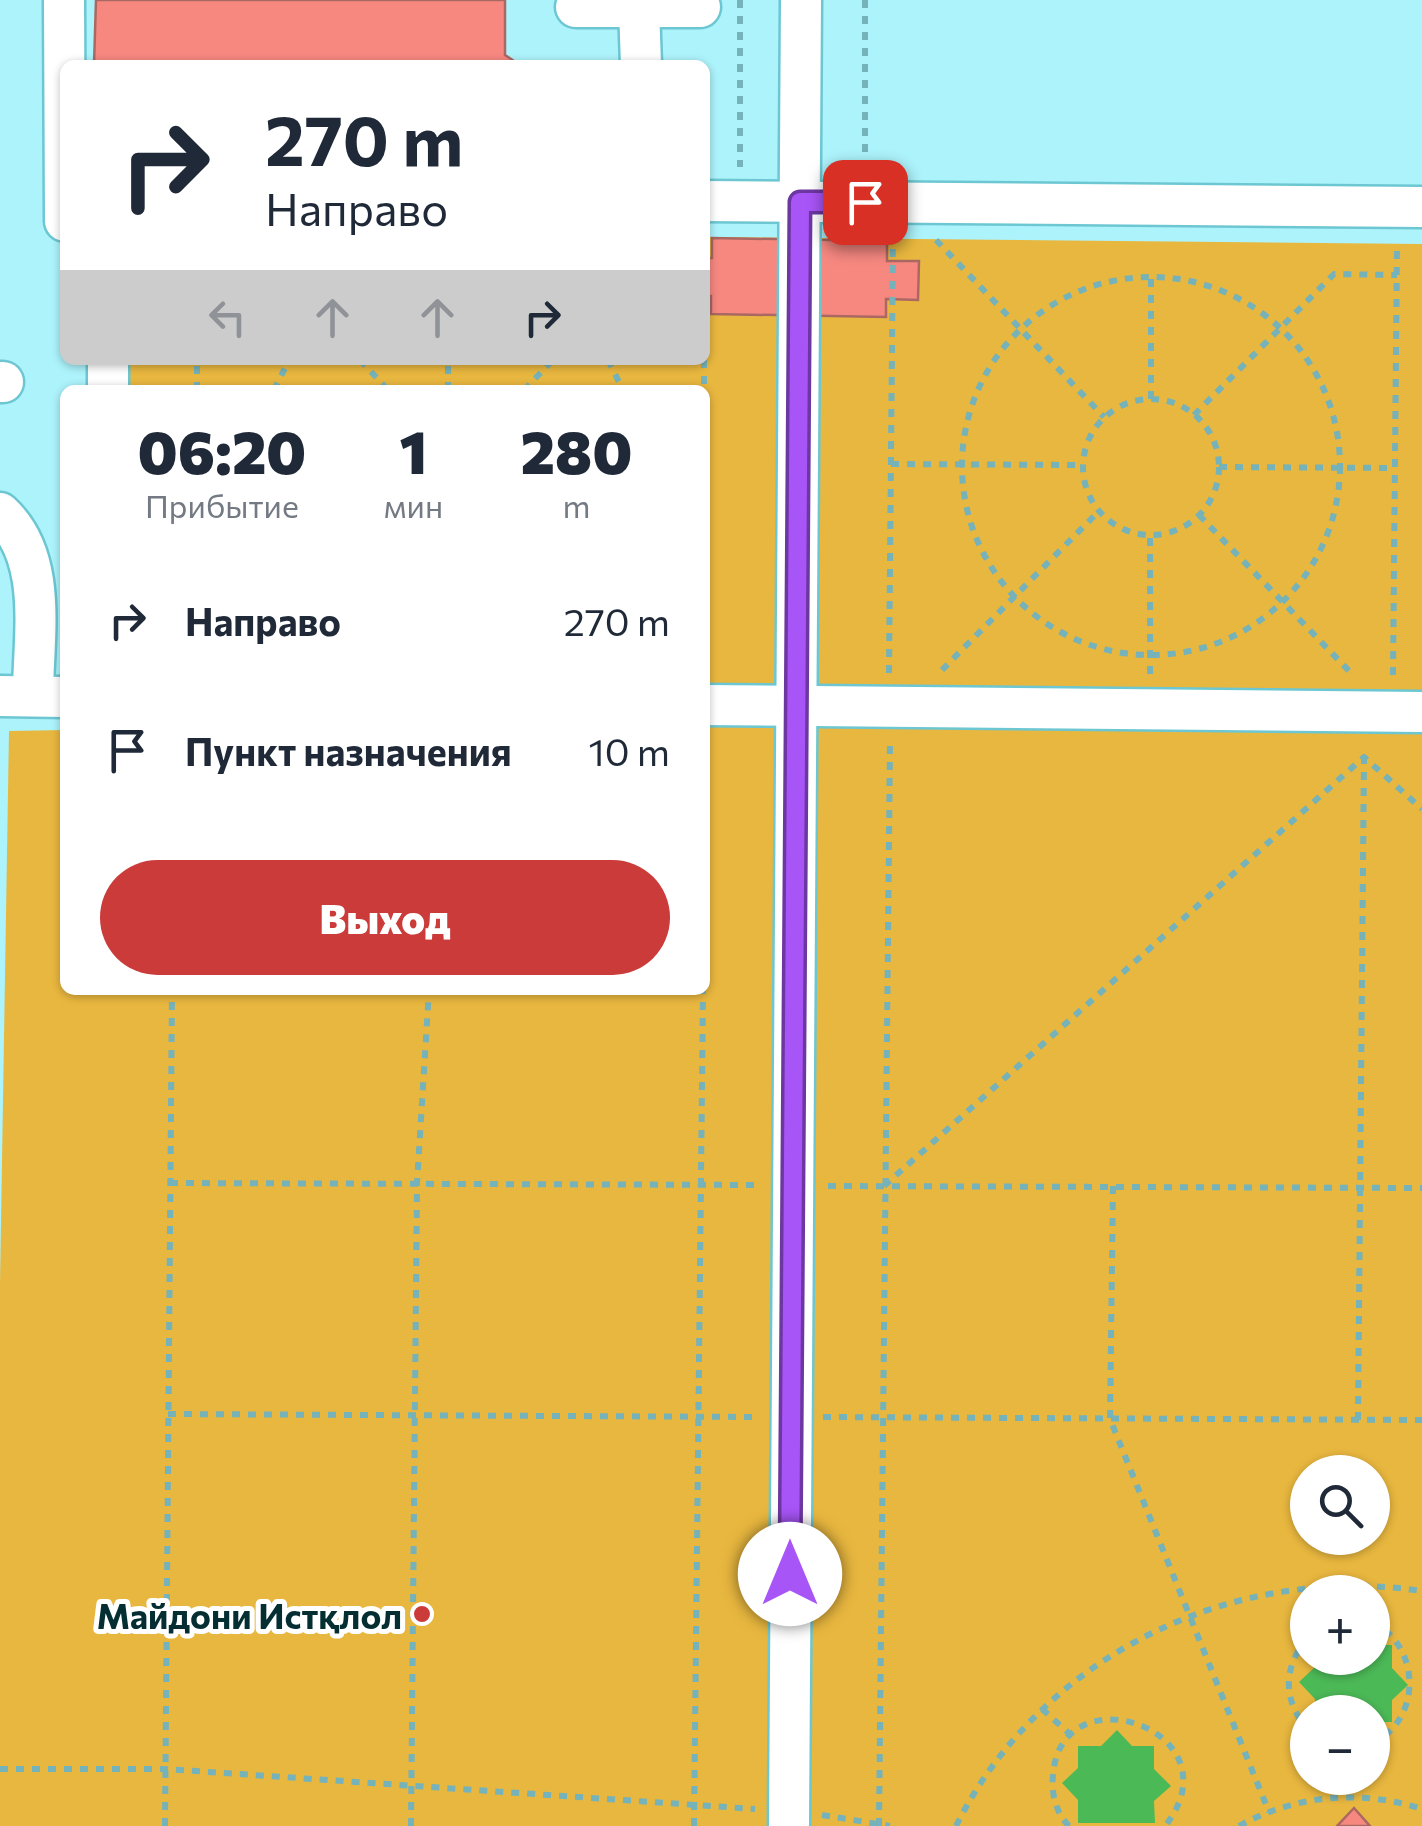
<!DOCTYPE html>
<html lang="ru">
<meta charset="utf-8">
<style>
body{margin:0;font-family:Commissioner,sans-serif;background:#f6f6f7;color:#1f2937;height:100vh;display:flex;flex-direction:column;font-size:38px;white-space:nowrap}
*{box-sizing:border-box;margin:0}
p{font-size:32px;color:#747a83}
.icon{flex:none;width:55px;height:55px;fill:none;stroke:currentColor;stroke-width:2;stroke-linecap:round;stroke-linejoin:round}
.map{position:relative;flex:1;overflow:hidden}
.sheet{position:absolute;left:60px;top:385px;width:650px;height:610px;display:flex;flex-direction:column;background:#fff;border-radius:15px;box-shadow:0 2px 8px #0004}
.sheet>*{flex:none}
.banner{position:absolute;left:60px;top:60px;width:650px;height:305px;border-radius:15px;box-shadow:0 2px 8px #0004;background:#fff;color:#1f2937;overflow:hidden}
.buttons{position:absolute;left:1290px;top:1455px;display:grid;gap:20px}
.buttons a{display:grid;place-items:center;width:100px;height:100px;border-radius:50%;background:#fff;box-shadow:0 2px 8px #0004;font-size:50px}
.pin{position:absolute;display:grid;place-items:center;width:85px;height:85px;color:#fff;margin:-42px;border-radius:20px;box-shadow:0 5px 15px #0006}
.me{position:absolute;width:110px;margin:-55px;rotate:0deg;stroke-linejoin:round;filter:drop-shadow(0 0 8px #0008)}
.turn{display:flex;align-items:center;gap:35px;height:210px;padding:0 40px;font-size:45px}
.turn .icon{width:130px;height:130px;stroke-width:2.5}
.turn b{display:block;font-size:70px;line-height:85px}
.lanes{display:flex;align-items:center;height:95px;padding:0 40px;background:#0003;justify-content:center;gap:50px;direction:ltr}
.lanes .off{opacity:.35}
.eta{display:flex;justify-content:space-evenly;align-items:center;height:170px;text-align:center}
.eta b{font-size:60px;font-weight:800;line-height:70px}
.action{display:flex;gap:20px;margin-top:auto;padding:20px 40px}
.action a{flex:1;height:115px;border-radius:60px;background:#ca3b3a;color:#fff;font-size:40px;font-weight:800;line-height:115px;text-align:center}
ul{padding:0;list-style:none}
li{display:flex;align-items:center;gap:30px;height:130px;padding:0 40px}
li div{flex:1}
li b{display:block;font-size:38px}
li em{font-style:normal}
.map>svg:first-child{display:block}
</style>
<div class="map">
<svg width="1422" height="1826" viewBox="0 0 1422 1826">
<rect width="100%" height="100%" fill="#adf3fb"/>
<path fill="#e8b73f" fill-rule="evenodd" d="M705 237 1422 244V1826H0V1284L9 731 65 730V990H705V390H117V360H705ZM1308 1472H1372V1538H1308ZM1308 1592H1372V1658H1308ZM1308 1712H1372V1778H1308Z"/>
<g fill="#4cb957">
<path d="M1373 1645H1392V1668L1408 1685 1392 1700V1722H1373L1372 1712H1315V1699L1299 1682 1315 1667V1658H1372Z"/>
<path d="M1117 1730 1132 1746H1154V1769L1171 1786 1154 1801 1155 1823H1078V1800L1062 1783 1078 1768V1746H1101Z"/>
</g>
<g fill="#f68880" stroke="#ab6862" stroke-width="2.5">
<path d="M96 0H505V55L520 65H94Z"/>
<path d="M712 238 887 241V261H919L918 300 886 299V317L711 314V296H705V258H712Z"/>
<path d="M1354 1808 1370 1826H1337Z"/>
</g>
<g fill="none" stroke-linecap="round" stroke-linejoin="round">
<defs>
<g id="minor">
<path d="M64 0 65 221"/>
<path d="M576 7H639"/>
<path d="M641 65 639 7H700"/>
<path d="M705 201 1422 207"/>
<path d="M108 360V390"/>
<path d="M0 382H3"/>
<path d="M0 513C49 558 33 636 33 696"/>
<path d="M0 696 65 697"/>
<path d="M705 705 1422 712"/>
<path d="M789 1826 801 0"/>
</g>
</defs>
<use href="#minor" stroke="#6cc7d2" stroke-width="45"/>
<g stroke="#75b2b9" stroke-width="6" stroke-dasharray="8 8" stroke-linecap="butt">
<path d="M740 0V167"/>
<path d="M865 168V0"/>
<path d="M936 240 1104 417"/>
<circle cx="1151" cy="466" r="189"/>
<path d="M360 360 388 390"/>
<path d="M608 360 623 390"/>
<path d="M704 360V390"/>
<path d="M197 390V360"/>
<path d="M274 390 289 360"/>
<path d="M448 390V360"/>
<path d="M524 390 553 360"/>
<circle cx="1151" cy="467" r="68"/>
<path d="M1151 399V278"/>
<path d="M1194 415 1334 274 1397 275"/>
<path d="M891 464 1082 465"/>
<path d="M1219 467 1395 468"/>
<path d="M1199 515 1352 674"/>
<path d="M942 670 1099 511"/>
<path d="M889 673 893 236"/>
<path d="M1150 674V535"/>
<path d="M1393 675 1397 243"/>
<path d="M170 1183 761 1185"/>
<path d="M828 1186 1422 1188"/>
<path d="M884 1186 1364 757 1422 809"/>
<path d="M1113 1186 1110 1419 1269 1812"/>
<path d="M168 1414 756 1417"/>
<path d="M823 1417 1422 1420"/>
<path d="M1358 1420 1364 757"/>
<path d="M1372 1621C1422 1648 1422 1719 1372 1744"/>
<path d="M1308 1638C1283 1665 1282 1702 1308 1729"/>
<path d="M1042 1709 1072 1736"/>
<path d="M0 1769H165L755 1809"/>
<path d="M822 1815 890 1826"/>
<path d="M165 1826 172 990"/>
<path d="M411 1826 417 1183 429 990"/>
<path d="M694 1826 703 990"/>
<path d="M879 1826 890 742"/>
<path d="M956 1826C1042 1654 1235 1563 1422 1591"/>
<path d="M1069 1826C1056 1813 1051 1794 1053 1775 1061 1669 1240 1731 1165 1826"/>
<path d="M1239 1826C1295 1795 1361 1789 1422 1809"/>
</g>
<use href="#minor" stroke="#fff" stroke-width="40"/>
</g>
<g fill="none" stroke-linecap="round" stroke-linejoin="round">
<defs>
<path id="route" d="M790 1574 800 202H865"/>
</defs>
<use href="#route" stroke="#6d37a1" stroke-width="25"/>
<use href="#route" stroke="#a855f7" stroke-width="18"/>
</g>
<circle fill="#ca3b3a" stroke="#fff" stroke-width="4" cx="422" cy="1614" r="10"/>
<g text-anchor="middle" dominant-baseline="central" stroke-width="10" stroke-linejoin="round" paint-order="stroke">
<g font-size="35" font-weight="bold" fill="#042e32" stroke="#fff" text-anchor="end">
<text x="402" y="1614">Майдони Истқлол</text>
</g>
</g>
</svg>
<div class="buttons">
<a><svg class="icon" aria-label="search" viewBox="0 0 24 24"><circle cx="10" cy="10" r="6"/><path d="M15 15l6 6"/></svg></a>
<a>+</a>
<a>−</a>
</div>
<div class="pin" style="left:865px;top:202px;background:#d93025"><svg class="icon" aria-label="arrive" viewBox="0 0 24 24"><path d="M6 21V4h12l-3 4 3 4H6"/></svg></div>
<svg class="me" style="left:790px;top:1574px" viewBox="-20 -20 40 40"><circle r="19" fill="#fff"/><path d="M0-13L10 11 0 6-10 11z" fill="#a855f7"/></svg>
<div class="banner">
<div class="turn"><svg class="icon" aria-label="right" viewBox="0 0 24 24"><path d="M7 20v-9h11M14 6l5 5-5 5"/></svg><div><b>270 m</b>Направо</div></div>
<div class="lanes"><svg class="icon off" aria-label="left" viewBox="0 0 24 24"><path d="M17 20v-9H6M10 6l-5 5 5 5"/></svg><svg class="icon off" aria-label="ahead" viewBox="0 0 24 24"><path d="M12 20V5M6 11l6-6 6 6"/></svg><svg class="icon off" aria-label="ahead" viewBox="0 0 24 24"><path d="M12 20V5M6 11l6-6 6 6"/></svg><svg class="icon" aria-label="right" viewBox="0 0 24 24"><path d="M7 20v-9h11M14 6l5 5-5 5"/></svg></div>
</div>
<section class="sheet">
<div class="eta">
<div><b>06:20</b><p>Прибытие</p></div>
<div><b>1</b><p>мин</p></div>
<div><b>280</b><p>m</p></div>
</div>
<ul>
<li><svg class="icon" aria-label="right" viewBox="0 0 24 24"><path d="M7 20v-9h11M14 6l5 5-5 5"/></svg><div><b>Направо</b></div><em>270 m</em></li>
<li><svg class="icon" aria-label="arrive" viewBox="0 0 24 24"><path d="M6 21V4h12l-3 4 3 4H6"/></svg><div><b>Пункт назначения</b></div><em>10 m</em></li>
</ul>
<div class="action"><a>Выход</a></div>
</section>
</div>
